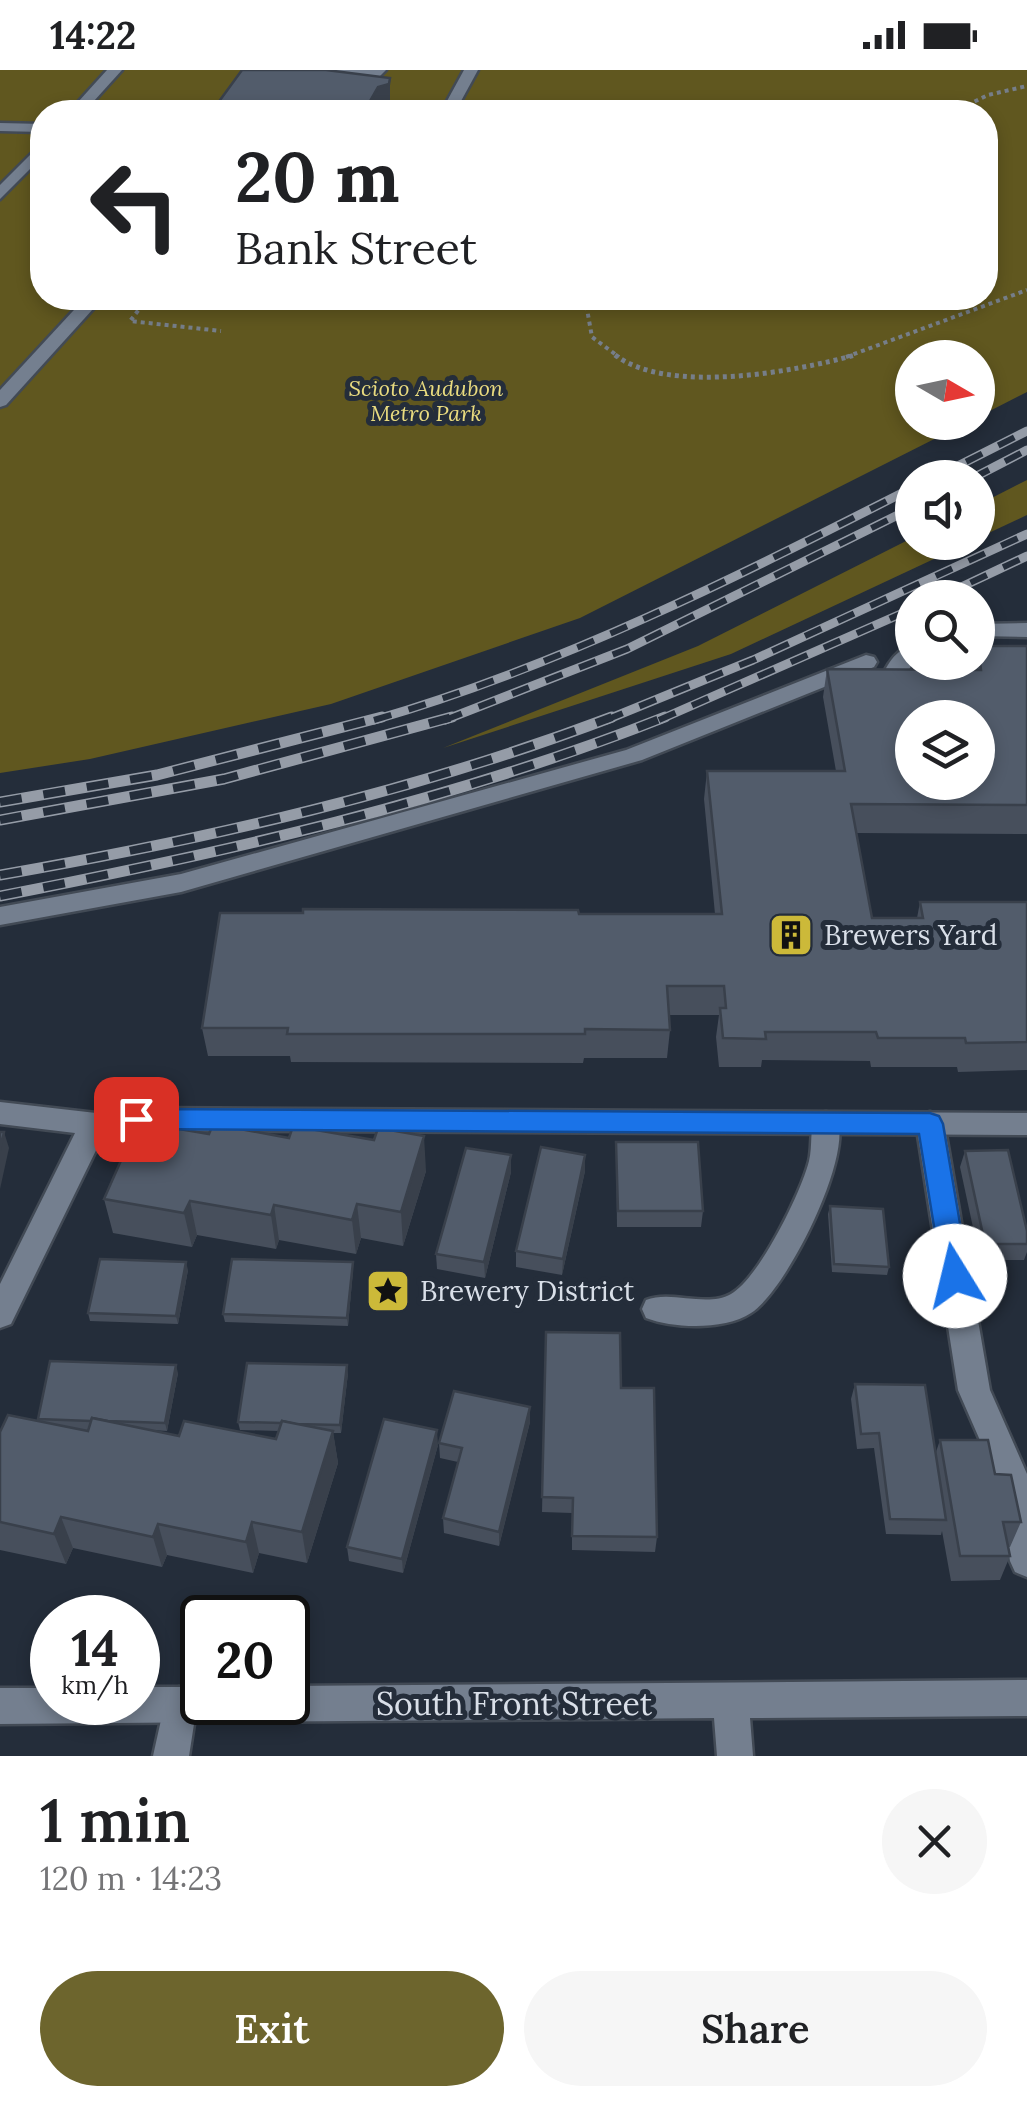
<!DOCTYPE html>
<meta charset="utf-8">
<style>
body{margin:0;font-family:Lora,serif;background:#f6f6f6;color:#202124;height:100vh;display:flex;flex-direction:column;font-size:38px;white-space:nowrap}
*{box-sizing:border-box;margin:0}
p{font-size:32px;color:#757577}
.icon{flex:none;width:55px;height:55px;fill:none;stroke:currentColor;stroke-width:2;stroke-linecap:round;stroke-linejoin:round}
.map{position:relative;height:1686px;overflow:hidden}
.details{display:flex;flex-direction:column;background:#fff;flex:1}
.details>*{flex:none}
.banner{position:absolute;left:30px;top:30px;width:968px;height:210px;border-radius:40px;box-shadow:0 5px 15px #0003;background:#fff;color:#202124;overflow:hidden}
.needle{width:65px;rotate:99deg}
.fabs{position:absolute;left:895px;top:270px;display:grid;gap:20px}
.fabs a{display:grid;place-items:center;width:100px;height:100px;border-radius:50%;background:#fff;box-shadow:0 5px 15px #0003;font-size:50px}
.speed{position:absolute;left:30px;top:1525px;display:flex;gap:20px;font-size:50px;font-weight:700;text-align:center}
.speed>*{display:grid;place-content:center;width:130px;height:130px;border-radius:50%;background:#fff;box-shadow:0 5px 15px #0003;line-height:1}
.speed small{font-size:25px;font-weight:400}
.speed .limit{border:5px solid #111;border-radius:15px;background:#fff;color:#111}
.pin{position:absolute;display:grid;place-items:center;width:85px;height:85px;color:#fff;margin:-42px;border-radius:20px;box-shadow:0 5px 15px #0006}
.me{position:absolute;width:110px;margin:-55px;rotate:351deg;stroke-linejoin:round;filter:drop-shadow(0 0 8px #0008)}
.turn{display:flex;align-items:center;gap:35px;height:210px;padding:0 40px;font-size:45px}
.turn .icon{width:130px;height:130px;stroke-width:2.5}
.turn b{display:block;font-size:70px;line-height:85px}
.round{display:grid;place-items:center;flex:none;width:105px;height:105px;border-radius:52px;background:#f6f6f6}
.headline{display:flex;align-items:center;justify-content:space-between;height:170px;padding:0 40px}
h1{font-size:60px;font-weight:600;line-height:75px}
.action{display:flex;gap:20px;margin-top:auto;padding:20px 40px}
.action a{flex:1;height:115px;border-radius:60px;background:#6d652d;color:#fff;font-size:40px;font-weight:600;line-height:115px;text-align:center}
.action a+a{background:#f6f6f6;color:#202124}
.status{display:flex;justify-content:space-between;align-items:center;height:70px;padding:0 50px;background:#fff;direction:ltr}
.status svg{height:28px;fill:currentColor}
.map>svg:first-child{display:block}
</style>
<div class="status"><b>14:22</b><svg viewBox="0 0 49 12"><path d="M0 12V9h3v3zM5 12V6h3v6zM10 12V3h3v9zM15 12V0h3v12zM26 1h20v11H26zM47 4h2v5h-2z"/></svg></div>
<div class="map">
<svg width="1027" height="1686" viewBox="0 0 1027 1686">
<rect width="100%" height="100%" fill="#242d3a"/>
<g fill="#60571f" fill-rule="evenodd">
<path d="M0 0H1027V322L978 347V288H912V352L966 353 580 548 331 634 90 689 0 703ZM42 42H985V228H42Z"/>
<path d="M1027 410V445L978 468V435Z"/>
<path d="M912 468V472L968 473 731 584 443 678 698 576Z"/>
</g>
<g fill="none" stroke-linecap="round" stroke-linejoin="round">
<defs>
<g id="service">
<path d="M304 0H386L375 11 311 4Z"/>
<path d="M464 0H478L455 42H441Z"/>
<path d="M0 53 42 54V62L0 61Z"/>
<path d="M85 228H103L6 335 0 337V320Z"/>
<path d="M1027 553V567L978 566V554Z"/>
<path d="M912 575 914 592C903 605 900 631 884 635L876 633 873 628C881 608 889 582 912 575Z"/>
<path d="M866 585 874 587 877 592 874 597 642 690 181 822 0 855V837L181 804 626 680Z"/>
<path d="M826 1042 836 1045C856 1083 786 1221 751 1243 725 1260 675 1259 646 1248L642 1239 646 1230C672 1220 706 1238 731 1224 759 1208 801 1123 809 1091 813 1075 809 1059 816 1045Z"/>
<path d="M930 1042 940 1045 944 1053 990 1320 1027 1404V1507L1015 1502 1010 1491 996 1407 958 1320 916 1053 920 1045Z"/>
<path d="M179 1617 191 1623 197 1635 189 1686H153L167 1623Z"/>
</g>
<g id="minor">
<path d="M107 0H122L84 42H69Z"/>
<path d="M42 73V87L0 129V115Z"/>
<path d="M0 1032 96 1043 136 1038 1027 1043V1065L136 1060 104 1064 11 1254 0 1258V1214L75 1063 0 1054Z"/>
<path d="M1027 1610V1646L750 1648 753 1686H717L714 1648 0 1654V1618H52V1632H138V1617H202V1632H288V1616Z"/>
</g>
</defs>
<use href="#service" stroke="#424a55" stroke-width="5"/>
<use href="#minor" stroke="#424a55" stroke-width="5"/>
<g stroke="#767e89" stroke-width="4" stroke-dasharray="4 4" stroke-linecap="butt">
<path d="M953 42 988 25 1027 16"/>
<path d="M148 228 130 251 221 261"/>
<path d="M585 228 592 267 619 287"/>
<path d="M846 287 1027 220"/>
</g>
<path stroke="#767e89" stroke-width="5" stroke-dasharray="4 4" stroke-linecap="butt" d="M615 285C668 325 794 302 855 285"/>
<use href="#service" fill="#747f8f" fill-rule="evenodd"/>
<use href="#minor" fill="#747f8f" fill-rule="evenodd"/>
<defs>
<g id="rail-far1">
<path d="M934 408 1027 361"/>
<path d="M973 408 1027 380"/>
<path d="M938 528 1027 486"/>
<path d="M374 650C563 595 737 507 912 418"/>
<path d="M445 650 627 579 912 438"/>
<path d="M606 650 753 590 1027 464"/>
<path d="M659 650 912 539"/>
</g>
<g id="rail">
<path d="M0 732 157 705 382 647"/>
<path d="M0 750 224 709 452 647"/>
<path d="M0 805C208 769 414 722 612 647"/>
<path d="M0 826C227 782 450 732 665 647"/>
</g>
</defs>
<use href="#rail-far1" stroke="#959ca7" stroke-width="9"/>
<use href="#rail" stroke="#959ca7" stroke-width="11"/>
<use href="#rail-far1" stroke="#242d3a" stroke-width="6" stroke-dasharray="18" stroke-linecap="butt"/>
<use href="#rail" stroke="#242d3a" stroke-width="8" stroke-dasharray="22" stroke-linecap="butt"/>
</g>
<g fill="#474f5c">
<path d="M390 8V38L378 42H216L215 37Z"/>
<path d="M978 576H1027V764L857 763 872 848H917L920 832H1027V1000L958 1002 957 997H871L870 991 762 990 761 997H719L716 967 719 945H669L670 960 667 988H584L583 993 291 992 290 986H208L202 958 579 844H715L704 729 707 701H836L823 627 827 599 970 600 972 592H978Z"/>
<path d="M616 1072 703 1141 701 1157H617Z"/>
<path d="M965 1081 1027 1161V1182L1024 1190H980L960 1097Z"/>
<path d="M511 1085V1102L485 1208 437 1199 436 1184Z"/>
<path d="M585 1085V1101L562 1205 516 1197V1181Z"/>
<path d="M426 1101 403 1176 361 1168 356 1184 279 1170 276 1179 197 1165 192 1177 113 1163 104 1129Z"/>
<path d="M830 1136 889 1197 887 1205 832 1202 828 1144Z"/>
<path d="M188 1200 178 1254 90 1251 88 1243Z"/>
<path d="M353 1200 348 1256 225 1252 223 1244Z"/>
<path d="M546 1262 621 1318 657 1467 655 1482 572 1480V1443L542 1442Z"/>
<path d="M178 1303 167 1361 153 1360 179 1366 276 1369 279 1361 240 1360 238 1352 348 1303 341 1363H333L338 1393 307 1493 259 1483 253 1503 167 1485 162 1497 73 1478 66 1494 0 1480V1362L38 1351V1349Z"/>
<path d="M855 1314 936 1382 940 1370 995 1404 1021 1452 1010 1477H1008L1010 1486 1000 1510 951 1511 942 1461 941 1465 886 1464 874 1378 857 1379 851 1329Z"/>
<path d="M530 1337V1352L499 1476 444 1463 443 1448 458 1392 440 1388 439 1373Z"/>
<path d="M438 1375 403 1503 349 1491 347 1477Z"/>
</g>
<g fill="#39404b">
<path d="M390 8V38L378 42H366V38L378 17Z"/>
<path d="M4 1062 9 1078 0 1119V1080Z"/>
<path d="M424 1066 426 1101 403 1176 401 1142Z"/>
<path d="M511 1085V1102L485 1208 484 1192Z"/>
<path d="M585 1085V1101L562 1205 563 1189Z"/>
<path d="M190 1131 197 1165 192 1177 184 1143Z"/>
<path d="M357 1134 361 1168 356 1184 352 1150Z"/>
<path d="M274 1135 279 1170 276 1179 271 1145Z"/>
<path d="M186 1192 188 1200 178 1254 176 1246Z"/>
<path d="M353 1192V1200L348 1256 347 1248Z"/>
<path d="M176 1295 178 1303 167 1361 165 1353Z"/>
<path d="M347 1295 348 1303 341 1363 340 1355Z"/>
<path d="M530 1337V1352L499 1476V1462Z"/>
<path d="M437 1360 438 1375 403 1503 402 1489Z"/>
<path d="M333 1361 338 1393 307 1493 302 1462Z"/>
<path d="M61 1447 73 1478 66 1494 54 1464Z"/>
<path d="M252 1452 259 1483 253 1503 246 1472Z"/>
<path d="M158 1454 167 1485 162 1497 153 1467Z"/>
</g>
<g fill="#525c6b" stroke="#39404b" stroke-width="2.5" fill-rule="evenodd">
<path d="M242 0H326L390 8 389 14 378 17 366 38 360 37 356 42H278L215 37Z"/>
<path d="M978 576H1027V735L851 734 872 848H923L920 832H1027V972L966 973 965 968H878L876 962H765L766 969 723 968 720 938H726L724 916H667L670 960 585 959V964H287L288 958H202L220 843H303V839L578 840 579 844H722L707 701H845L827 599 981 600ZM912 648H978V712H912Z"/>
<path d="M138 1052 209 1064 213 1054 289 1068 293 1056 374 1070 378 1058 424 1066 401 1142 357 1134 352 1150 274 1135 271 1145 190 1131 184 1143 104 1129Z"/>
<path d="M0 1062H4L0 1080Z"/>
<path d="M616 1072H698L703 1141H618Z"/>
<path d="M541 1077 585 1085 563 1189 516 1181Z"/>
<path d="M466 1078 511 1085 484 1192 436 1184Z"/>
<path d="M1008 1080 1027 1161V1174H985L965 1081Z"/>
<path d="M830 1136 883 1139 889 1197 834 1194Z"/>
<path d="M100 1189 186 1192 176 1246 88 1243Z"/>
<path d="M232 1189 353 1192 347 1248 223 1244Z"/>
<path d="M546 1262 620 1263 621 1318H654L657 1467 572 1466 573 1428 542 1427Z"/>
<path d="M50 1291 176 1295 165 1353 108 1351 92 1348 91 1351 38 1349Z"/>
<path d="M247 1293 347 1295 340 1355 295 1354 282 1351 281 1353 238 1352Z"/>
<path d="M855 1314 925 1315 946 1450 890 1449 879 1363 861 1364Z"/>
<path d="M454 1321 530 1337 499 1462 443 1448 462 1378 439 1373Z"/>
<path d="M8 1345 88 1361 92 1348 179 1366 184 1351 276 1369 282 1351 333 1361 302 1462 252 1452 246 1472 158 1454 153 1467 61 1447 54 1464 0 1452V1362Z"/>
<path d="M384 1349 437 1360 402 1489 347 1477Z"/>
<path d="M940 1370H988L995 1404 1011 1405 1021 1452H1003L1010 1486H960Z"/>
</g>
<path fill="#1a73e8" stroke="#114b97" stroke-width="2.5" d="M136 1039 930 1043 939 1046 943 1054 969 1206 965 1214 955 1218 946 1214 942 1206 919 1064 136 1059 127 1056 123 1049 127 1042Z"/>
<defs>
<symbol id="building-square" viewBox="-11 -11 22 22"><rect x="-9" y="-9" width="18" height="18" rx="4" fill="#ccb939" stroke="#242d3a"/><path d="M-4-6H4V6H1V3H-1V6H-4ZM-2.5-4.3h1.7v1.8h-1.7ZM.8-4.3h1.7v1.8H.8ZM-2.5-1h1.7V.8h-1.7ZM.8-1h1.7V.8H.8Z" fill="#111"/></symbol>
<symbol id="sight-square" viewBox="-11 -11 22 22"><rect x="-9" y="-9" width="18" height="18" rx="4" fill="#ccb939" stroke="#242d3a"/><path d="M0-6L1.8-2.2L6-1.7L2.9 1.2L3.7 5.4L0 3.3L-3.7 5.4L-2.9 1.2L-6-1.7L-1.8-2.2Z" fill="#111"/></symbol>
</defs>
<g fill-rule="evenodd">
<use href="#building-square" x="766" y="840" width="50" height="50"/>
<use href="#sight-square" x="363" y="1196" width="50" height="50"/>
</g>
<g text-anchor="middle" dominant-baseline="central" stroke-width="10" stroke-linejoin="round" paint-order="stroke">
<g font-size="22" font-style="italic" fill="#e9db7f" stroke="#242d3a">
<text x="426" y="318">Scioto Audubon<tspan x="426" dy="25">Metro Park</tspan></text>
</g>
<g font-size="28" fill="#d9dfe8" stroke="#242d3a" text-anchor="start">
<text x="824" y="865">Brewers Yard</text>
<text x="420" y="1221">Brewery District</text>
</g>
<g font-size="32" fill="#d9dfe8" stroke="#242d3a">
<text x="514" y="1633">South Front Street</text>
</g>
</g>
</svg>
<div class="fabs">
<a><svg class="needle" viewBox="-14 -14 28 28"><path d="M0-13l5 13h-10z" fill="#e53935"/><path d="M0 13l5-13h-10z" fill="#757577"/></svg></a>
<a><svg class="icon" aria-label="sound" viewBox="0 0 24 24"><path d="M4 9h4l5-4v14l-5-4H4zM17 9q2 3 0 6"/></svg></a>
<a><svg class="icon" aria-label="search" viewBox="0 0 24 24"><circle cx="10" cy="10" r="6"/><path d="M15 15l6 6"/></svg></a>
<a><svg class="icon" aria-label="layers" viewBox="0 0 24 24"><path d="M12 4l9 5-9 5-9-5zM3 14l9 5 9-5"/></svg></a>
</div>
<div class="speed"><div>14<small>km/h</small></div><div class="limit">20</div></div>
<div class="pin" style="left:136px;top:1049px;background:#d93025"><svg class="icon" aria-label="arrive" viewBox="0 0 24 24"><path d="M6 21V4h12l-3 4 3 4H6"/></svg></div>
<svg class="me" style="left:955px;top:1206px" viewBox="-20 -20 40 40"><circle r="19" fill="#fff"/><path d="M0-13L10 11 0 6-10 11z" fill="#1a73e8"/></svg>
<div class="banner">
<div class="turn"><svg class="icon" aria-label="left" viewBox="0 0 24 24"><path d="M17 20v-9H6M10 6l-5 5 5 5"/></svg><div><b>20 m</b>Bank Street</div></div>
</div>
</div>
<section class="details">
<div class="headline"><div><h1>1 min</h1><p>120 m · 14:23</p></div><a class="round"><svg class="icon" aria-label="close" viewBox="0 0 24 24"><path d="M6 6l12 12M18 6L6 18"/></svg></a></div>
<div class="action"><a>Exit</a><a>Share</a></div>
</section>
